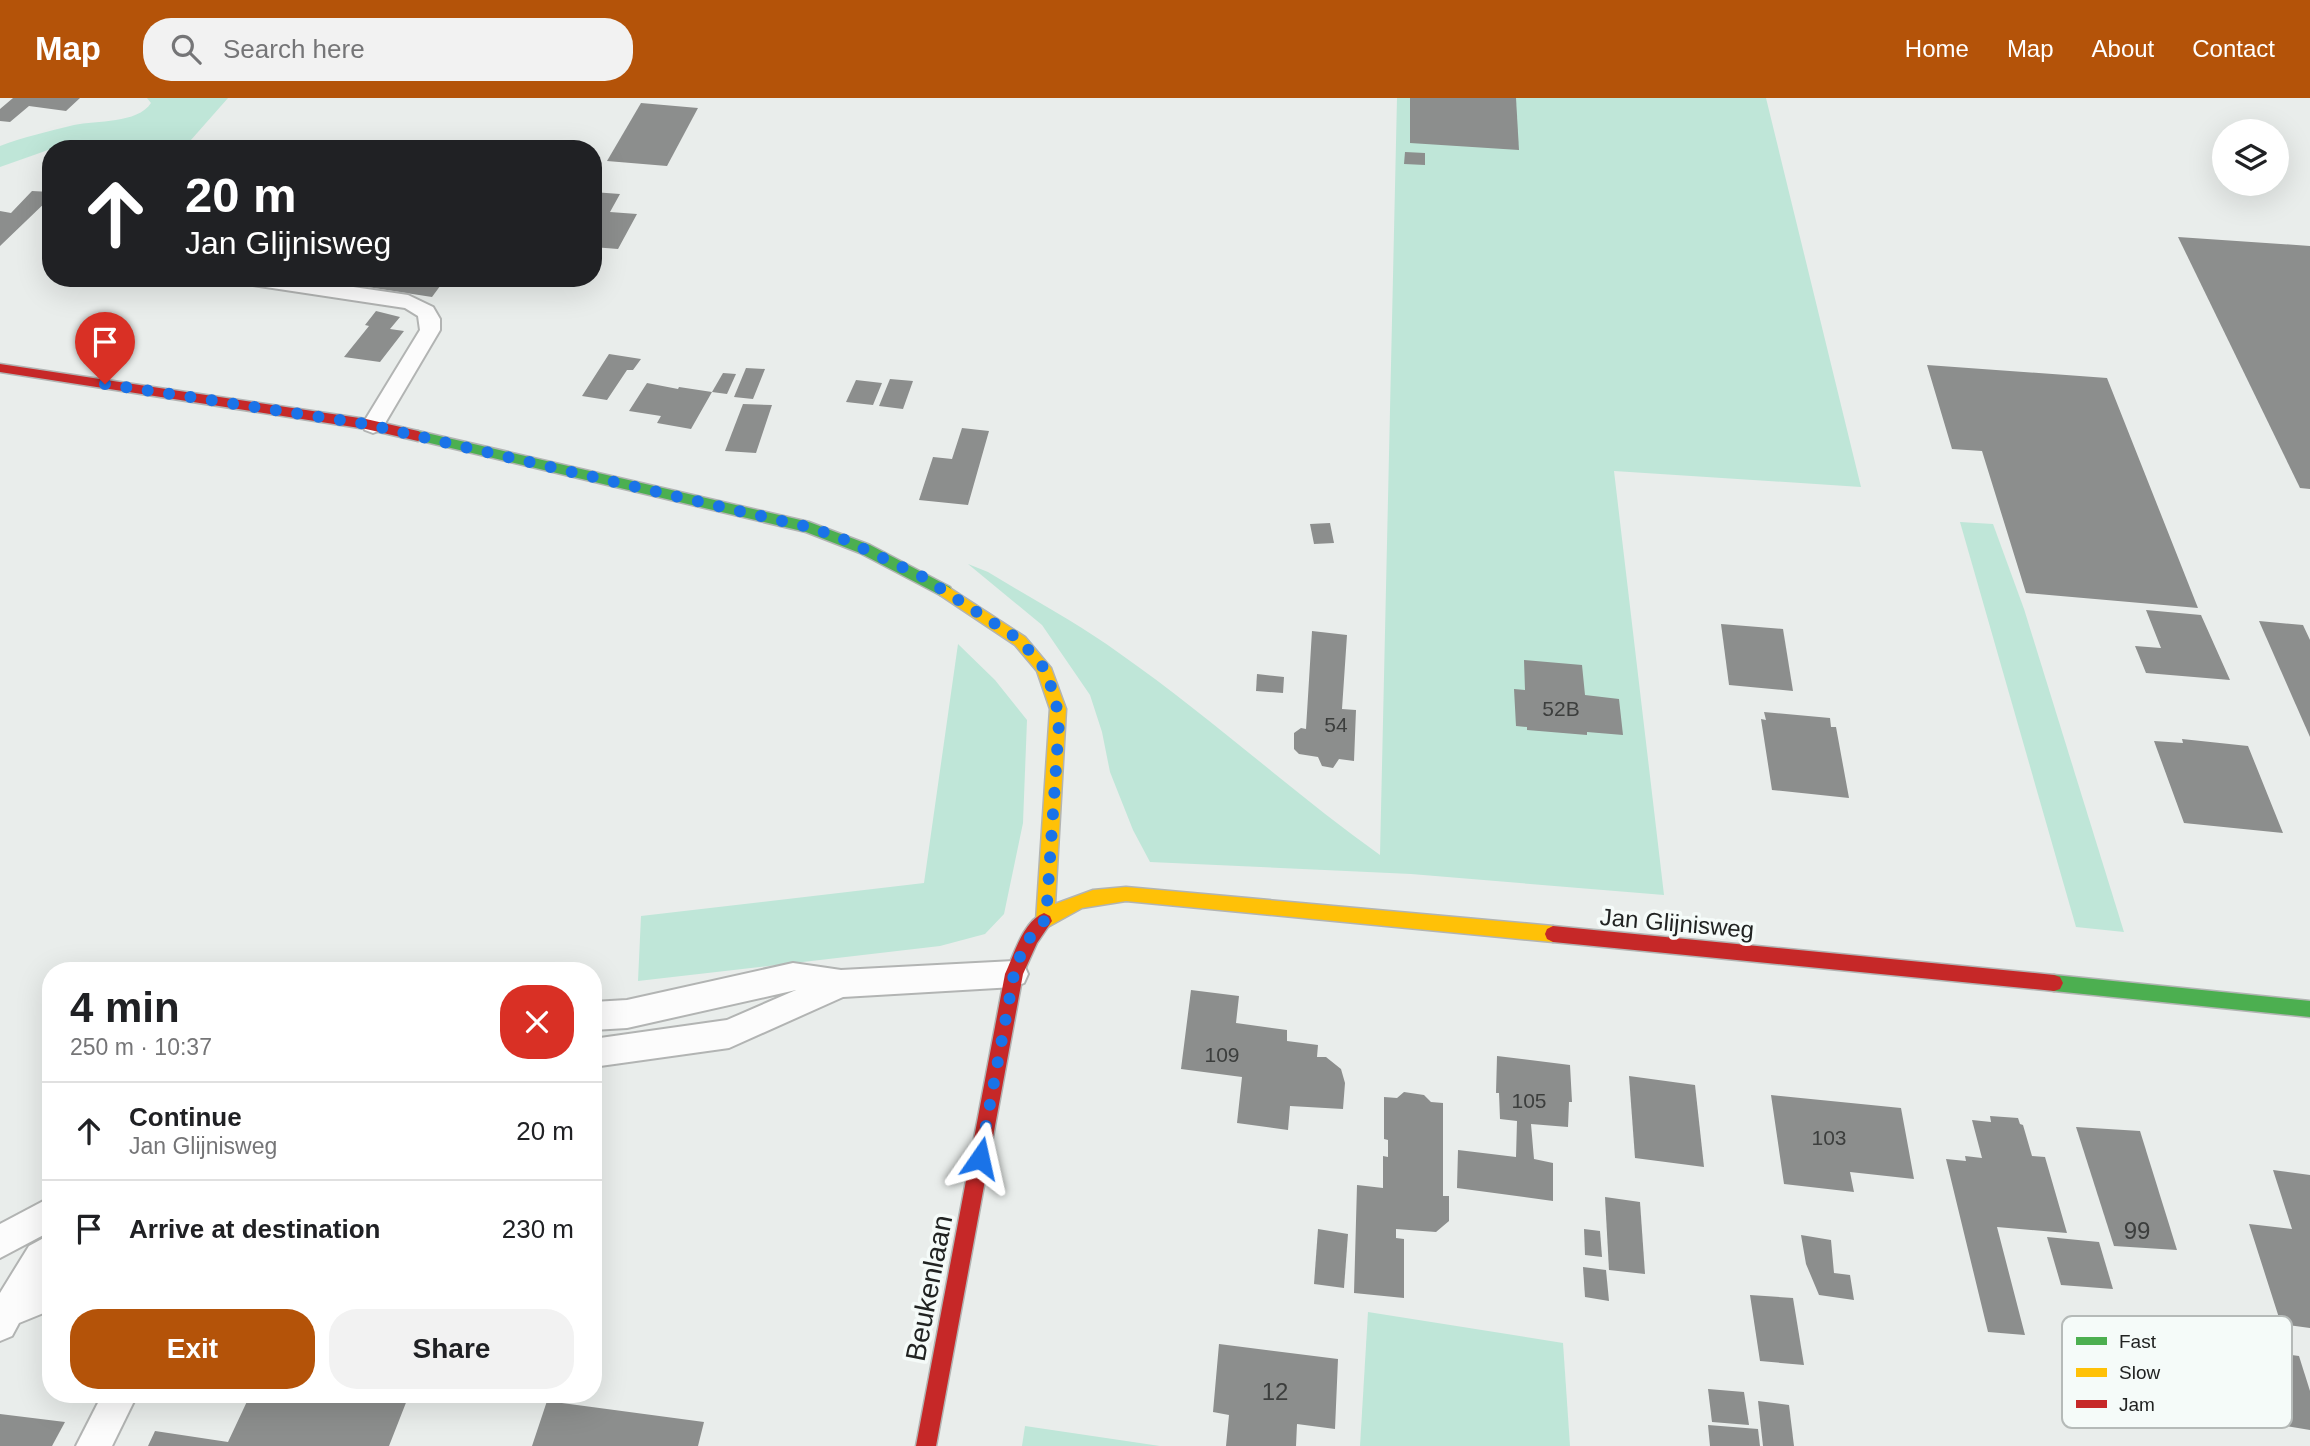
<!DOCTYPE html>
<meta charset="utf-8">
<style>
body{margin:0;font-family:Helvetica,sans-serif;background:#f2f2f2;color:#202124;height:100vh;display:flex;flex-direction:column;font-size:26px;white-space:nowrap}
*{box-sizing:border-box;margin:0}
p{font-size:23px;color:#757577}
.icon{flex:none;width:38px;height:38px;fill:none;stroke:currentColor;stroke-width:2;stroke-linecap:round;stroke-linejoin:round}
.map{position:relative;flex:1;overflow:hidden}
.side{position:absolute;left:42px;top:864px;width:560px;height:441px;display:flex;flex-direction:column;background:#fff;border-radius:28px;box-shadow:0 7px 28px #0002}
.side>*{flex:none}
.top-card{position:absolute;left:42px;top:42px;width:560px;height:147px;border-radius:28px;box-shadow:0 7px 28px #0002;background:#202124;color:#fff;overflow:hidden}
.tools{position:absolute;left:2212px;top:21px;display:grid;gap:14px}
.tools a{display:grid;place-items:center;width:77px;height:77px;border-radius:50%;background:#fff;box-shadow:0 7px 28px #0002;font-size:35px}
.pin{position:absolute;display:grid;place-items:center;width:60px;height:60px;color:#fff;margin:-72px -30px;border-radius:50% 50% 50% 0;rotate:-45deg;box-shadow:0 0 7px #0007}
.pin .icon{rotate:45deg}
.me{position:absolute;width:77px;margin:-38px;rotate:11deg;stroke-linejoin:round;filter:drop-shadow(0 0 5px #0008)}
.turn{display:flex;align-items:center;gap:24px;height:147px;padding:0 28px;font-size:32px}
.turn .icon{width:91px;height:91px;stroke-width:2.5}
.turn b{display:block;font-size:49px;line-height:60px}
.round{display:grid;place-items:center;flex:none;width:74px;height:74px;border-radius:28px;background:#f2f2f2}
.headline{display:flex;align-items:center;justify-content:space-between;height:119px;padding:0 28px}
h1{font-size:42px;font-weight:600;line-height:52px}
.primary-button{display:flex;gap:14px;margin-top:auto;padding:14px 28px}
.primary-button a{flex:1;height:80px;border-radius:28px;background:#b45309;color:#fff;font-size:28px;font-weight:600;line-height:80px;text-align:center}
.primary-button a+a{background:#f2f2f2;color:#202124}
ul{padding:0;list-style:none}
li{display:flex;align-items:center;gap:21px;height:98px;padding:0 28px;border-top:2px solid #e0e0e0}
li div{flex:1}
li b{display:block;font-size:26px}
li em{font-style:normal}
header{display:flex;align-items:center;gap:42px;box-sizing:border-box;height:98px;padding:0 35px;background:#b45309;color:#fff}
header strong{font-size:33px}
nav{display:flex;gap:38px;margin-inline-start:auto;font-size:24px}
.search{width:490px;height:63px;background:#f2f2f2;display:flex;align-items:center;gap:18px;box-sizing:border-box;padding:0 24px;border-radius:28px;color:#757577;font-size:26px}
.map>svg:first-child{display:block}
</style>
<header>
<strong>Map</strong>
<div class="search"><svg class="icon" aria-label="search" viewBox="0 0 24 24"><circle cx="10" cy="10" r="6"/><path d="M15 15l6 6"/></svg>Search here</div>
<nav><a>Home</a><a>Map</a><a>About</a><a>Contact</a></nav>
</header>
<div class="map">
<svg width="2310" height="1348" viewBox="0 0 2310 1348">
<rect width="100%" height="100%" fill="#e9edeb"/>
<g fill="#bfe6d8">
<path d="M147 0H228L183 51H51L0 69V48C23 39 50 33 74 27 97 22 137 26 151 5Z"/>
<path d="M1397 0H1766L1861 389 1614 373 1664 797 1411 776 1150 764 1133 732 1110 674 1102 634 1090 597 1042 527 968 466 988 474C1032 501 1078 525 1119 555 1209 618 1291 693 1380 757Z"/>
<path d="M1960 424 1993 426 2024 511 2124 834 2076 829Z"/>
<path d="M958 546 995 582 1027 622 1023 725 1004 816 985 836 940 848 638 883 641 818 924 785Z"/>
<path d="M1368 1214 1563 1245 1570 1348H1360Z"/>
<path d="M1025 1328 1160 1348H1022Z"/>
</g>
<g fill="#8c8e8d">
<path d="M13 0H80L66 13 29 8 10 24 0 23V11Z"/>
<path d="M1410 0H1516L1519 52 1410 45Z"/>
<path d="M641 5 698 10 667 68 607 63Z"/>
<path d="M1405 54 1425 55V67L1404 66Z"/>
<path d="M32 93 51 94V99L0 148V113L11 115Z"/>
<path d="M593 94 620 96 610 114 637 116 618 151 593 149Z"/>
<path d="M2178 139 2310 148V391L2300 390Z"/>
<path d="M360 180H446L432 199 354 187Z"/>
<path d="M376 213 400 219 390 231 404 233 380 264 344 259 369 228 365 227Z"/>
<path d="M609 256 641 261 633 272H627L607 302 582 298Z"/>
<path d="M1927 267 2107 280 2198 510 2026 495 1982 353 1952 351Z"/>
<path d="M746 270 765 271 753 301 734 299Z"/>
<path d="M723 275 736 276 727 296 712 294Z"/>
<path d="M890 281 913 283 903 311 879 308Z"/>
<path d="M856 282 882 285 873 307 846 304Z"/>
<path d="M647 285 678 291 679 289 712 294 691 331 657 325 661 318 629 313Z"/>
<path d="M743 306 772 307 756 355 725 353Z"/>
<path d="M962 330 989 333 968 407 919 402 933 359 952 361Z"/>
<path d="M1330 425 1334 445 1314 446 1310 426Z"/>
<path d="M2146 512 2201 517 2230 582 2146 575 2135 548 2161 550Z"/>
<path d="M2259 523 2303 527 2310 542V639Z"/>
<path d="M1721 526 1783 531 1793 593 1729 587Z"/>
<path d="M1312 533 1347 537 1342 611 1356 612 1354 663 1339 661 1333 670 1322 668 1318 659 1299 656 1294 651V635L1301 630 1306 631Z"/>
<path d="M1524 562 1582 567 1585 597 1619 601 1623 637 1587 634V637L1527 632V629L1516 628 1514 591 1525 592Z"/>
<path d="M1257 576 1284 579 1283 595 1256 593Z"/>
<path d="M1764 614 1830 620 1831 629H1836L1849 700 1772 692 1761 621 1766 622Z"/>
<path d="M2182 641 2248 648 2283 735 2184 725 2154 643 2183 645Z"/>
<path d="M1191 892 1239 898 1236 925 1287 932V943L1318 947 1317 959H1326L1341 971 1345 985 1343 1011 1290 1008 1288 1032 1237 1025 1242 979 1181 971Z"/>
<path d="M1497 958 1570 967 1572 1004H1569L1568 1029 1531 1026 1534 1061 1553 1065V1103L1457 1090 1458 1052 1516 1059 1517 1023 1500 1021 1499 995H1496Z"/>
<path d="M1629 978 1695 987 1704 1069 1635 1060Z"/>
<path d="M1404 994 1424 997 1431 1004 1443 1005V1098H1449V1123L1436 1134 1396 1131V1140L1404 1141V1200L1354 1195 1357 1087 1383 1090V1058L1388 1059V1042L1384 1041V999L1397 1000Z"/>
<path d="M1771 997 1901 1010 1914 1081 1850 1074 1854 1094 1784 1086Z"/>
<path d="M1990 1018 2018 1020 2020 1026 2023 1027 2032 1058 2045 1059 2067 1135 1997 1129 2025 1237 1988 1234 1946 1061 1966 1063 1965 1058 1982 1060 1972 1022 1991 1024Z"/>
<path d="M2076 1029 2140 1033 2177 1152 2114 1148Z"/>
<path d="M2273 1072 2310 1077V1230L2281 1226 2249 1126 2292 1131Z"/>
<path d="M1605 1099 1640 1104 1645 1176 1609 1172Z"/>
<path d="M1318 1131 1348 1136 1344 1190 1314 1186Z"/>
<path d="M1584 1131 1600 1133 1602 1159 1585 1157Z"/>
<path d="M1801 1137 1831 1142 1834 1175 1850 1177 1854 1202 1819 1197 1806 1166Z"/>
<path d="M2047 1139 2099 1144 2113 1191 2061 1187Z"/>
<path d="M1583 1169 1606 1172 1609 1203 1585 1199Z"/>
<path d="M1750 1197 1793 1200 1804 1267 1760 1263Z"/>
<path d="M1219 1246 1338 1261 1335 1331 1297 1326 1296 1348H1226L1229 1317 1213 1314Z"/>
<path d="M2256 1252 2299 1258 2310 1293V1332L2280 1327Z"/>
<path d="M1708 1291 1744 1294 1749 1327 1712 1324Z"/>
<path d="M250 1297H409L389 1348H148L155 1333 228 1344Z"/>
<path d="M547 1303 704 1324 698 1348H532Z"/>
<path d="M1758 1303 1789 1307 1794 1348H1763Z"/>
<path d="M0 1316 65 1324 52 1348H0Z"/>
<path d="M1708 1327 1758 1331 1760 1348H1710Z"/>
</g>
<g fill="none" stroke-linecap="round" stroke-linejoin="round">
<defs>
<g id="lane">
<path d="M236 180H292L408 197 433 209 440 221V232L381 332 373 335 365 332 362 327 420 232 418 218 405 210 246 186 239 185Z"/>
<path d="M1014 863 1024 867 1028 876 1024 885 1014 889 843 899 729 950 593 969V941L727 922 796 892 627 930 593 932V904L627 902 793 865 841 872Z"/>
<path d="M51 1099V1133L0 1160V1126Z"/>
<path d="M51 1136V1172L45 1181 51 1179V1212L19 1225 12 1238 0 1243V1195L29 1148Z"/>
<path d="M102 1297H137L112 1348H76Z"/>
</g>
<g id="fast">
<path d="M418 333 809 424 870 447 950 489 952 493 950 497H940L860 455 806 434 413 341V335Z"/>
<path d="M2054 877 2310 903V919L2054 893 2048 891 2045 885 2048 879Z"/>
</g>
<path id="slow" d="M945 487 1025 539 1051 570 1066 611 1055 806 1093 792 1126 789 1553 828 1559 831 1561 836 1559 841 1553 844 1126 803 1082 810 1044 831 1038 828 1036 823 1050 611 1037 573 1015 547 940 497 938 493Z"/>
<g id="jam">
<path d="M0 266 366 321 418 333 425 338 418 343 366 331 0 274Z"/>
<path d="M1044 815 1050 818 1052 823 1037 845 1023 876 936 1348H916L1005 876C1014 857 1023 823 1044 815Z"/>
<path d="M1553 828 2054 877 2060 879 2063 885 2060 891 2054 893 1553 844 1547 841 1545 836 1547 831Z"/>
</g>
</defs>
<use href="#lane" stroke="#b2b4b3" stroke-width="4"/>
<use href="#fast" stroke="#b2b4b3" stroke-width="3"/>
<use href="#slow" stroke="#b2b4b3" stroke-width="3"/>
<use href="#jam" stroke="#b2b4b3" stroke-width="3"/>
<use href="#lane" fill="#fcfcfc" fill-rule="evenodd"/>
<use href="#fast" fill="#4caf50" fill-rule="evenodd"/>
<use href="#slow" fill="#ffc107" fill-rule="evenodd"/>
<use href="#jam" fill="#c62828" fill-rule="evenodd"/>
</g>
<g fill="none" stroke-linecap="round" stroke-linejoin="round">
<path stroke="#1a73e8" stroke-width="12" stroke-dasharray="0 21.6" d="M105 286 366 326 808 429 839 439 923 479 1020 542 1044 570 1055 599 1059 624 1046 821C1028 838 1021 853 1014 876L980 1060"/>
</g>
<g text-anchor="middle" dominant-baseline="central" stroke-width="7" stroke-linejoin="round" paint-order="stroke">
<g font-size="21" fill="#3c3e3d">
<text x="1561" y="610">52B</text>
<text x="1336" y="626">54</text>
<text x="1222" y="956">109</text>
<text x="1529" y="1002">105</text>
<text x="1829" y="1039">103</text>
</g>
<g font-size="24" fill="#212322" stroke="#f5fbf9">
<text transform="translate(1677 825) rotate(5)">Jan Glijnisweg</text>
</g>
<g font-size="24" fill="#3c3e3d">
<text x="2137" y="1132">99</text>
<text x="1275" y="1293">12</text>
</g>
<g font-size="28" fill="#212322" stroke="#f5fbf9">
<text transform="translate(929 1190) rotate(-79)">Beukenlaan</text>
</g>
</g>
<rect x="2062" y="1218" width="230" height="112" rx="10" fill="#f5fbf9" stroke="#b5bab8" stroke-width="2"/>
<rect x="2076" y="1239" width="31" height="8" fill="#4caf50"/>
<rect x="2076" y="1270" width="31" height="9" fill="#ffc107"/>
<rect x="2076" y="1302" width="31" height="8" fill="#c62828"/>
<g font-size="19" fill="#212322">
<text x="2119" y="1250">Fast</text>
<text x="2119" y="1281">Slow</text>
<text x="2119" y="1313">Jam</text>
</g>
</svg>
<div class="tools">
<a><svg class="icon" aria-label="layers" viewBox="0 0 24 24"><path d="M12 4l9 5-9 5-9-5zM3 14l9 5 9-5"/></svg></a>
</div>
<div class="pin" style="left:105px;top:286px;background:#d93025"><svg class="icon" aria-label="arrive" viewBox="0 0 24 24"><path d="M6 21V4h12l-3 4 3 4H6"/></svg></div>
<svg class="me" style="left:980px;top:1060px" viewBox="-20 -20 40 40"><path d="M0-17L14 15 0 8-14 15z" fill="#1a73e8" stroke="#fff" stroke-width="4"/></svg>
<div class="top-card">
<div class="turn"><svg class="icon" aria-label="ahead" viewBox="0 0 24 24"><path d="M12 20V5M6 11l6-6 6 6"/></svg><div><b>20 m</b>Jan Glijnisweg</div></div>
</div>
<section class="side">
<div class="headline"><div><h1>4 min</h1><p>250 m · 10:37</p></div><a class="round" style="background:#d93025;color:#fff"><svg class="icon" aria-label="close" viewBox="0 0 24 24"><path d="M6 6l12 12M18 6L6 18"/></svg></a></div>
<ul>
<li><svg class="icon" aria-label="ahead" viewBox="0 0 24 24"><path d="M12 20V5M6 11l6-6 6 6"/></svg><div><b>Continue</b><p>Jan Glijnisweg</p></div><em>20 m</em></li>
<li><svg class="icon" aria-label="arrive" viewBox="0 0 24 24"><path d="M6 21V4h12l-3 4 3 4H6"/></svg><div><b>Arrive at destination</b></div><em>230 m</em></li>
</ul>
<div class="primary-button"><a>Exit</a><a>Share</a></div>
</section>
</div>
